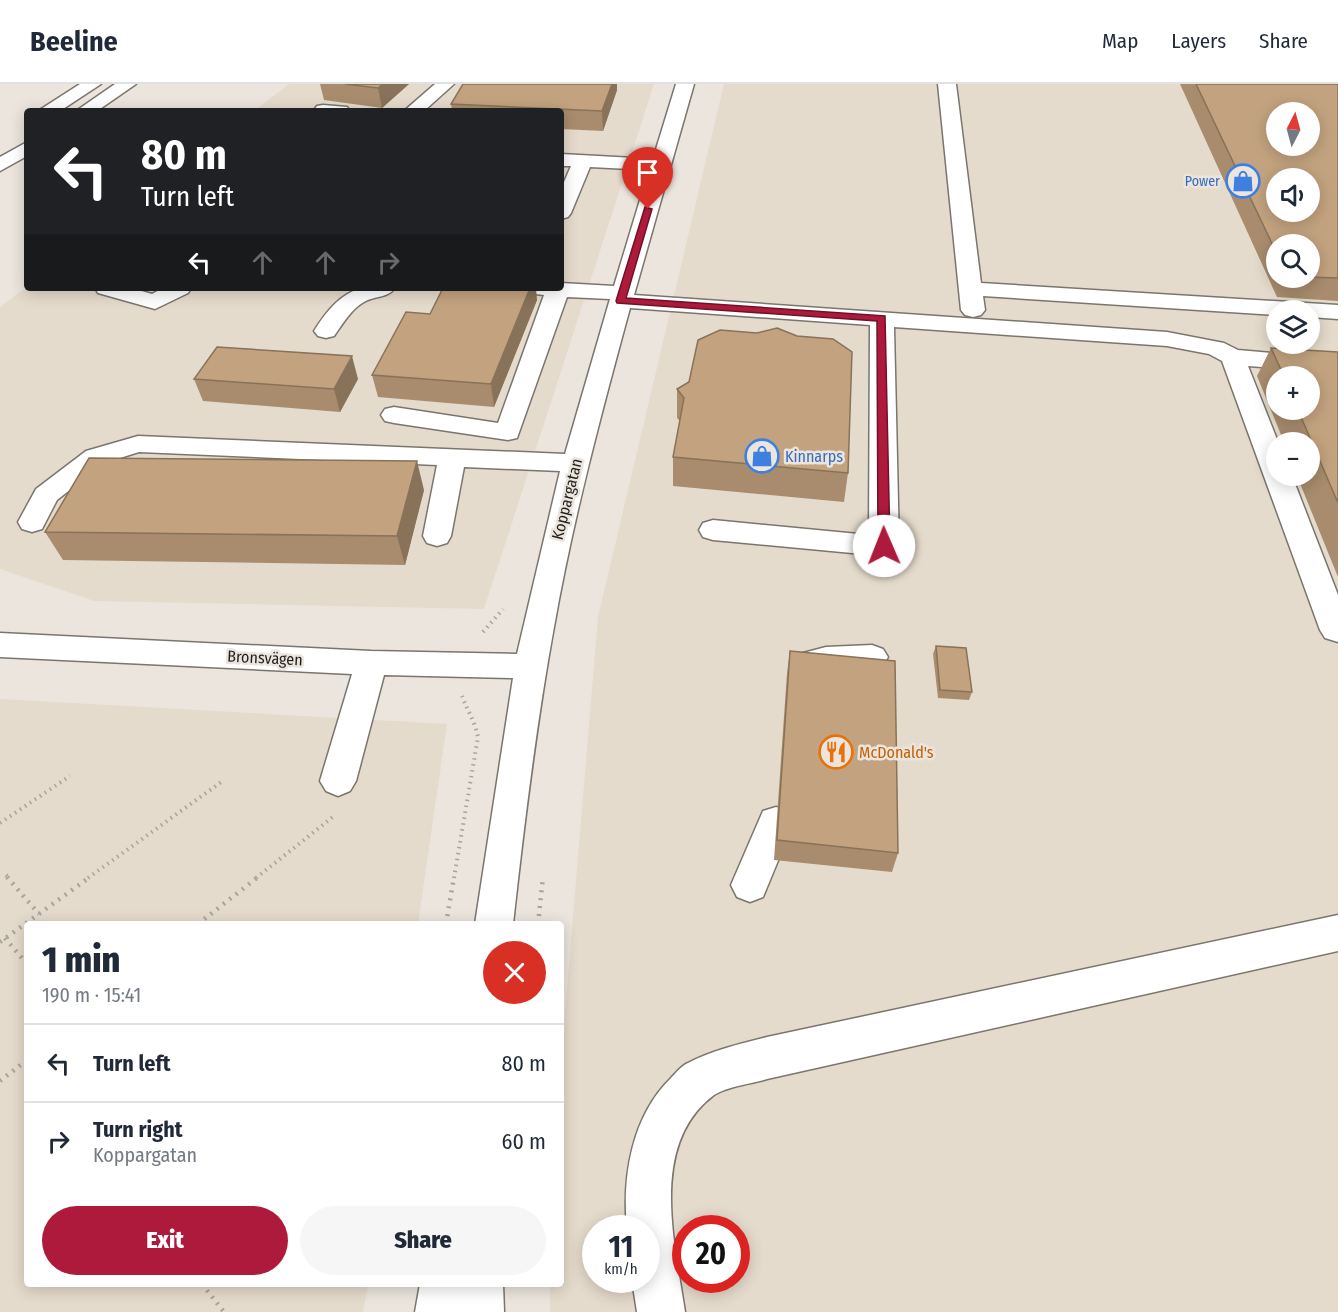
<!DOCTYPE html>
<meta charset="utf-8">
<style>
body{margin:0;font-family:"Fira Sans Condensed",sans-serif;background:#f6f6f7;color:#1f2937;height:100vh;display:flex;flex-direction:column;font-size:22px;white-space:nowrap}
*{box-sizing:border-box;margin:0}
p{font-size:20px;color:#747a83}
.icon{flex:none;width:33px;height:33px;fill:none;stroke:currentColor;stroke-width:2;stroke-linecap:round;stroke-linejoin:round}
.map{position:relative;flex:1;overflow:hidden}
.sheet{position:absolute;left:24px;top:837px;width:540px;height:366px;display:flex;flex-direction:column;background:#fff;border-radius:6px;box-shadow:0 3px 15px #0003}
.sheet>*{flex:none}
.hud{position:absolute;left:24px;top:24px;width:540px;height:183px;border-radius:6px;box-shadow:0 3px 15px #0003;background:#202124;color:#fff;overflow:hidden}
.needle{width:39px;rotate:6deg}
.fabs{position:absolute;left:1266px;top:18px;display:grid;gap:12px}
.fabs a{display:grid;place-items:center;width:54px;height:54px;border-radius:50%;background:#fff;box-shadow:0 3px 15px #0003;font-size:30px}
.speed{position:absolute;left:582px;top:1131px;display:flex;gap:12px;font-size:30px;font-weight:700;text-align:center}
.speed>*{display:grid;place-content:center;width:78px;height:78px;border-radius:50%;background:#fff;box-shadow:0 3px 15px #0003;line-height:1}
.speed small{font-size:15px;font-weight:400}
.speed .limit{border:9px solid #d22;background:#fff;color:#111}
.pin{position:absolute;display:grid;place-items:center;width:51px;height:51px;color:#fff;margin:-62px -26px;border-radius:50% 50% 50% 0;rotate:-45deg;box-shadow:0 0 6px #0007}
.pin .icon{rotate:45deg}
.me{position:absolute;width:66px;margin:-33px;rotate:359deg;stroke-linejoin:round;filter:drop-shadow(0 0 4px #0008)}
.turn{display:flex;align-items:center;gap:21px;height:126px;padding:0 18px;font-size:27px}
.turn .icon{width:78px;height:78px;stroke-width:2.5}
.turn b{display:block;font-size:42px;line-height:51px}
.lanes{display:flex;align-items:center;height:57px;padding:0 18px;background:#0003;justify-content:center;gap:30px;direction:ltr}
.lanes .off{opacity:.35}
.round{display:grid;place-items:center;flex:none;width:63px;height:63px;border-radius:32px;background:#f6f6f7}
.headline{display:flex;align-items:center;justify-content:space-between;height:102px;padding:0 18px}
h1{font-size:36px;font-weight:800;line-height:45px}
.button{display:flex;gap:12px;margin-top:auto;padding:12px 18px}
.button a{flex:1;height:69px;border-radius:36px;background:#ae1a3c;color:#fff;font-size:24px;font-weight:800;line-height:69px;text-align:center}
.button a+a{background:#f6f6f7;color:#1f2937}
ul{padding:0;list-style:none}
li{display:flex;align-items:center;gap:18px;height:78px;padding:0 18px;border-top:2px solid #e0e1e3}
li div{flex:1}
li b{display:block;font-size:22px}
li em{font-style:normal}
header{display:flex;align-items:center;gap:36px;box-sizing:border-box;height:84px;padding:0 30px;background:#fff;border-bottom:2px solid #e0e1e3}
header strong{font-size:28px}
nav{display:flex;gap:33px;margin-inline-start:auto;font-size:21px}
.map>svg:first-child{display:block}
</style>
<header>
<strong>Beeline</strong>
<nav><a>Map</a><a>Layers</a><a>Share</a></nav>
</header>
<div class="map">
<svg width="1338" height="1228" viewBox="0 0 1338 1228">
<rect width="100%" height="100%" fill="#ebe5dd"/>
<g fill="#e5dbcc" fill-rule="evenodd">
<path d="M289 0H654L484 525 94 517 0 485V223L27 203 561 204V27H254Z"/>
<path d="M724 0H1338V1228H550V1200H561V977L598 533ZM1276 28H1310V62H1276ZM1276 94H1310V128H1276ZM1276 160H1310V194H1276ZM1276 226H1310V260H1276ZM1276 292H1310V326H1276ZM1276 358H1310V392H1276ZM596 1144H646V1196H596ZM686 1144H736V1196H686Z"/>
<path d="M0 615 447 640 418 840H27V1200H368L363 1228H0Z"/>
</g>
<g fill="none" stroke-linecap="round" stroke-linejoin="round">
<defs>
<g id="minor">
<path d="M435 0H454L424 27H404Z"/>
<path d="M676 0H694L634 211 1167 248 1224 259 1238 266 1338 275V289L1248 282 1278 358 1276 392H1292L1338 511V558L1325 554 1320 546 1222 277 1209 270 1167 262 894 243 899 462 894 469 884 472 713 456 703 453 699 446 703 439 713 436 869 451 870 241 630 224C601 330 573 435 554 543 536 641 524 741 513 840H475L513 594 384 591 356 697 350 707 338 712 326 707 320 697 352 590 0 573V549L371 567 517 570 560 387 464 383 451 452 447 459 437 462 427 459 423 452 437 381 139 368 104 379 57 416 42 445 32 448 22 445 18 438 36 405 86 367 138 352 565 370 610 215 567 213 517 354 508 356 394 339 385 337 381 331 385 325 394 323 498 339 544 211 526 209 523 204H561V199L614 202 649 86 590 83 571 129 568 133 561 135V105L571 82H561V70L653 75Z"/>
<path d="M938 0H956L981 199 1338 221V235L1310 233V226H1276V231L983 212 985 226 981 231 973 233 965 231 961 226Z"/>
<path d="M323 21 347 23 350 27 314 26 317 22Z"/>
<path d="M95 204H131L152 210 163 204H191L188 209 155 225 98 209Z"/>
<path d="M361 204H395C388 214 374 212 364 218 351 225 342 241 334 252L326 254 318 252 314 247C326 228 339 211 361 204Z"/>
<path d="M872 561 883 565 888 573 883 581C867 587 818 591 803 587L798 578 803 569 826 563Z"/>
<path d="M776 723 789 727 794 738 763 813 750 818 737 813 731 801 763 727Z"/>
<path d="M1338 831V867L767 995C751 1000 728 1002 714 1011 648 1060 675 1160 685 1228H637L632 1196H646V1144H627C622 1092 632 1032 671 994 676 989 681 982 688 979 713 966 740 960 767 953Z"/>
<path d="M420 1200H503L504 1228H415Z"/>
</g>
<g id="highway">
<path d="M80 0H101L60 27H38Z"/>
<path d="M115 0H136L97 27H76Z"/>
<path d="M27 58V72L0 87V73Z"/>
</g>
</defs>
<use href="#minor" stroke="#7a756d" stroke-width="3"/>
<use href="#highway" stroke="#7a756d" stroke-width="3"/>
<g stroke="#a8a39d" stroke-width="4" stroke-dasharray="1.5 4.5" stroke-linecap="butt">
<path d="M483 548 503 525"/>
<path d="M0 739 70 692"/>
<path d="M6 791 9 794"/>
<path d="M88 794 224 696"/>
<path d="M256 794 334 732"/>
<path d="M454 794 478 653C474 635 468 628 462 612"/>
</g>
<g stroke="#a8a39d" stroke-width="4.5" stroke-dasharray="2 6" stroke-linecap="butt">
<path d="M7 793 39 830"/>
<path d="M198 840 258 793"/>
<path d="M446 840 454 793"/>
<path d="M538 840 543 793"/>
<path d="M5 854 27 880"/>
<path d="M0 858 90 793"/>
<path d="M0 997 27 976"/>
<path d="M202 1200 224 1228"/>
</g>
<use href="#minor" fill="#fff" fill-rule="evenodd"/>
<use href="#highway" fill="#fff" fill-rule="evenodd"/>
</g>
<g fill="#a88c6d" fill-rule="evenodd">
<path d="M320 0H409L382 24 324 16Z"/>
<path d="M1180 0H1338V217L1277 213ZM1276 160H1310V194H1276Z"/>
<path d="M617 6 603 47 561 45V27H452L451 20Z"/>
<path d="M537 216 494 323 378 313 372 291 430 230Z"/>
<path d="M1271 264 1338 268V493L1297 392H1310V358H1284L1257 292ZM1276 292H1310V326H1276Z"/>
<path d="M194 295H358L340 328 203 317Z"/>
<path d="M677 305 848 389 844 418 673 402V373L680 337 677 334Z"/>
<path d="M424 406 405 481 63 476 45 448Z"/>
<path d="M936 562 972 608 969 616 938 614 933 570Z"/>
<path d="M790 567 898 769 892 788 774 776 787 589Z"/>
</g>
<g fill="#887259">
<path d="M383 0H409L382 24 378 4Z"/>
<path d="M612 0H617V6L603 47 602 27Z"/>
<path d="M530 204H536L537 216 494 323 491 300Z"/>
<path d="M352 272 358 295 340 328 334 305Z"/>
<path d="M417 377 424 406 405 481 397 452Z"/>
</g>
<g fill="#c3a37f" stroke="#887259" stroke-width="1.5" fill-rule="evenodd">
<path d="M345 0H383L378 4Z"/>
<path d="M463 0H612L602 27 451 20Z"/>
<path d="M1196 0H1338V194L1310 193V160H1276V168ZM1276 28H1310V62H1276ZM1276 94H1310V128H1276Z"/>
<path d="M443 204H530L491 300 372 291 406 228 430 230Z"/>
<path d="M777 244 797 252 833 255 852 268 848 389 673 373 684 314 677 305 689 298 698 256 720 246 757 249Z"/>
<path d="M217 263 352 272 334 305 194 295Z"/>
<path d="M1271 264 1338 268V419L1298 326H1310V292H1284Z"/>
<path d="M89 374 417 377 397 452 45 448Z"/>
<path d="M936 562 966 564 972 608 940 606Z"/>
<path d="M790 567 895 577 898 769 777 756Z"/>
</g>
<path fill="#ae1a3c" stroke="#711127" stroke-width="1.5" d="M645 123 652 125 626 214 885 232 890 462 888 465 884 466 878 462 877 237 617 219 616 217Z"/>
<defs>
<symbol id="shop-ring" viewBox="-11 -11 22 22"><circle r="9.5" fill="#ebe5dd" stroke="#3f7fe0" stroke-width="1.5"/><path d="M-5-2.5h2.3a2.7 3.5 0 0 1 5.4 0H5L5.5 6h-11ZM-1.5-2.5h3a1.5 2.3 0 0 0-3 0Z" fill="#3f7fe0"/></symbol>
<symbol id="restaurant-ring" viewBox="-11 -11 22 22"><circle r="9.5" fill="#ebe5dd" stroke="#e8710a" stroke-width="1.5"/><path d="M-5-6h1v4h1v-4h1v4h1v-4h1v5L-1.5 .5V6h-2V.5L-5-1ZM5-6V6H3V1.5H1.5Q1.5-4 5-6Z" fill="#e8710a"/></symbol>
</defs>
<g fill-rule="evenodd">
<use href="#shop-ring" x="1224" y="78" width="38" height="38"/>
<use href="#shop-ring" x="743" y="353" width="38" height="38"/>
<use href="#restaurant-ring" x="817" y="649" width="38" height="38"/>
</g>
<g text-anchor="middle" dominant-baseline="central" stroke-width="5" stroke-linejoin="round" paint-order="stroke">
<g font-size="14" fill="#366cbe" stroke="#ebe5dd" text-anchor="end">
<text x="1220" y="97">Power</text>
</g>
<g font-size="16" fill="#366cbe" stroke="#ebe5dd" text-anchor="start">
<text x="785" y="372">Kinnarps</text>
</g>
<g font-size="16" fill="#211f1c" stroke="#ebe5dd">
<text transform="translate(567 415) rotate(-76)">Koppargatan</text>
<text transform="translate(265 574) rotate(3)">Bronsvägen</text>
</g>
<g font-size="16" fill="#c56008" stroke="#ebe5dd" text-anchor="start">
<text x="859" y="668">McDonald's</text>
</g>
</g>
</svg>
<div class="fabs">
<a><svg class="needle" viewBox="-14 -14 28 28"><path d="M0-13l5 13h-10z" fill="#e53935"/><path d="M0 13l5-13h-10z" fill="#747a83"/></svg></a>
<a><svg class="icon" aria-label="sound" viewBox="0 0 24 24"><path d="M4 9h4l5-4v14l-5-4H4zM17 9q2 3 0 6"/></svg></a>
<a><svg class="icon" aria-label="search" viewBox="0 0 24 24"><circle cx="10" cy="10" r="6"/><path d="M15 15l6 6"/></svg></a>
<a><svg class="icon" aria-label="layers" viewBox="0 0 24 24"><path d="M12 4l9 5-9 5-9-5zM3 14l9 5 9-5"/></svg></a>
<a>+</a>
<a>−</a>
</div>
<div class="speed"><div>11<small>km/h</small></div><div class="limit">20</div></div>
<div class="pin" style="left:648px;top:125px;background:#d93025"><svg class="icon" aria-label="arrive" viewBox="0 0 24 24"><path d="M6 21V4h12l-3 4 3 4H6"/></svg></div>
<svg class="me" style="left:884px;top:462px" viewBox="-20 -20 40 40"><circle r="19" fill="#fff"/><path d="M0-13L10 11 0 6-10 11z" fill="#ae1a3c"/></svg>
<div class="hud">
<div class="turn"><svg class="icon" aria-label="left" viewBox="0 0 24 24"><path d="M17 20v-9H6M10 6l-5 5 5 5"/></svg><div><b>80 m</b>Turn left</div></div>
<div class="lanes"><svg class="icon" aria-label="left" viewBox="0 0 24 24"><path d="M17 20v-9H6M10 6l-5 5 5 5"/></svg><svg class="icon off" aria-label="ahead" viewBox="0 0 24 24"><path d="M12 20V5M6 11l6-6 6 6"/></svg><svg class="icon off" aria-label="ahead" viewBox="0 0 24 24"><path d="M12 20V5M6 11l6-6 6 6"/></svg><svg class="icon off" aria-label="right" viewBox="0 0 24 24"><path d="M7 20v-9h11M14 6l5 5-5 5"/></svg></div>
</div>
<section class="sheet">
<div class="headline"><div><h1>1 min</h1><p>190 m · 15:41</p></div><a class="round" style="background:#d93025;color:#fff"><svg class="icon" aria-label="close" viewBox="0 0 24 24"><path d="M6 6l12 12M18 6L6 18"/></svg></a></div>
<ul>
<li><svg class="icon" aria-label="left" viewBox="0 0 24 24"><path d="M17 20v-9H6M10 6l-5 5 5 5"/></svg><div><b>Turn left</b></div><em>80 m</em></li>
<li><svg class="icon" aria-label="right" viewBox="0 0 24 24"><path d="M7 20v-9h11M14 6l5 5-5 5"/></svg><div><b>Turn right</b><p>Koppargatan</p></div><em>60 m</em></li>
</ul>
<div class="button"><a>Exit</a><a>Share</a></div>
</section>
</div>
